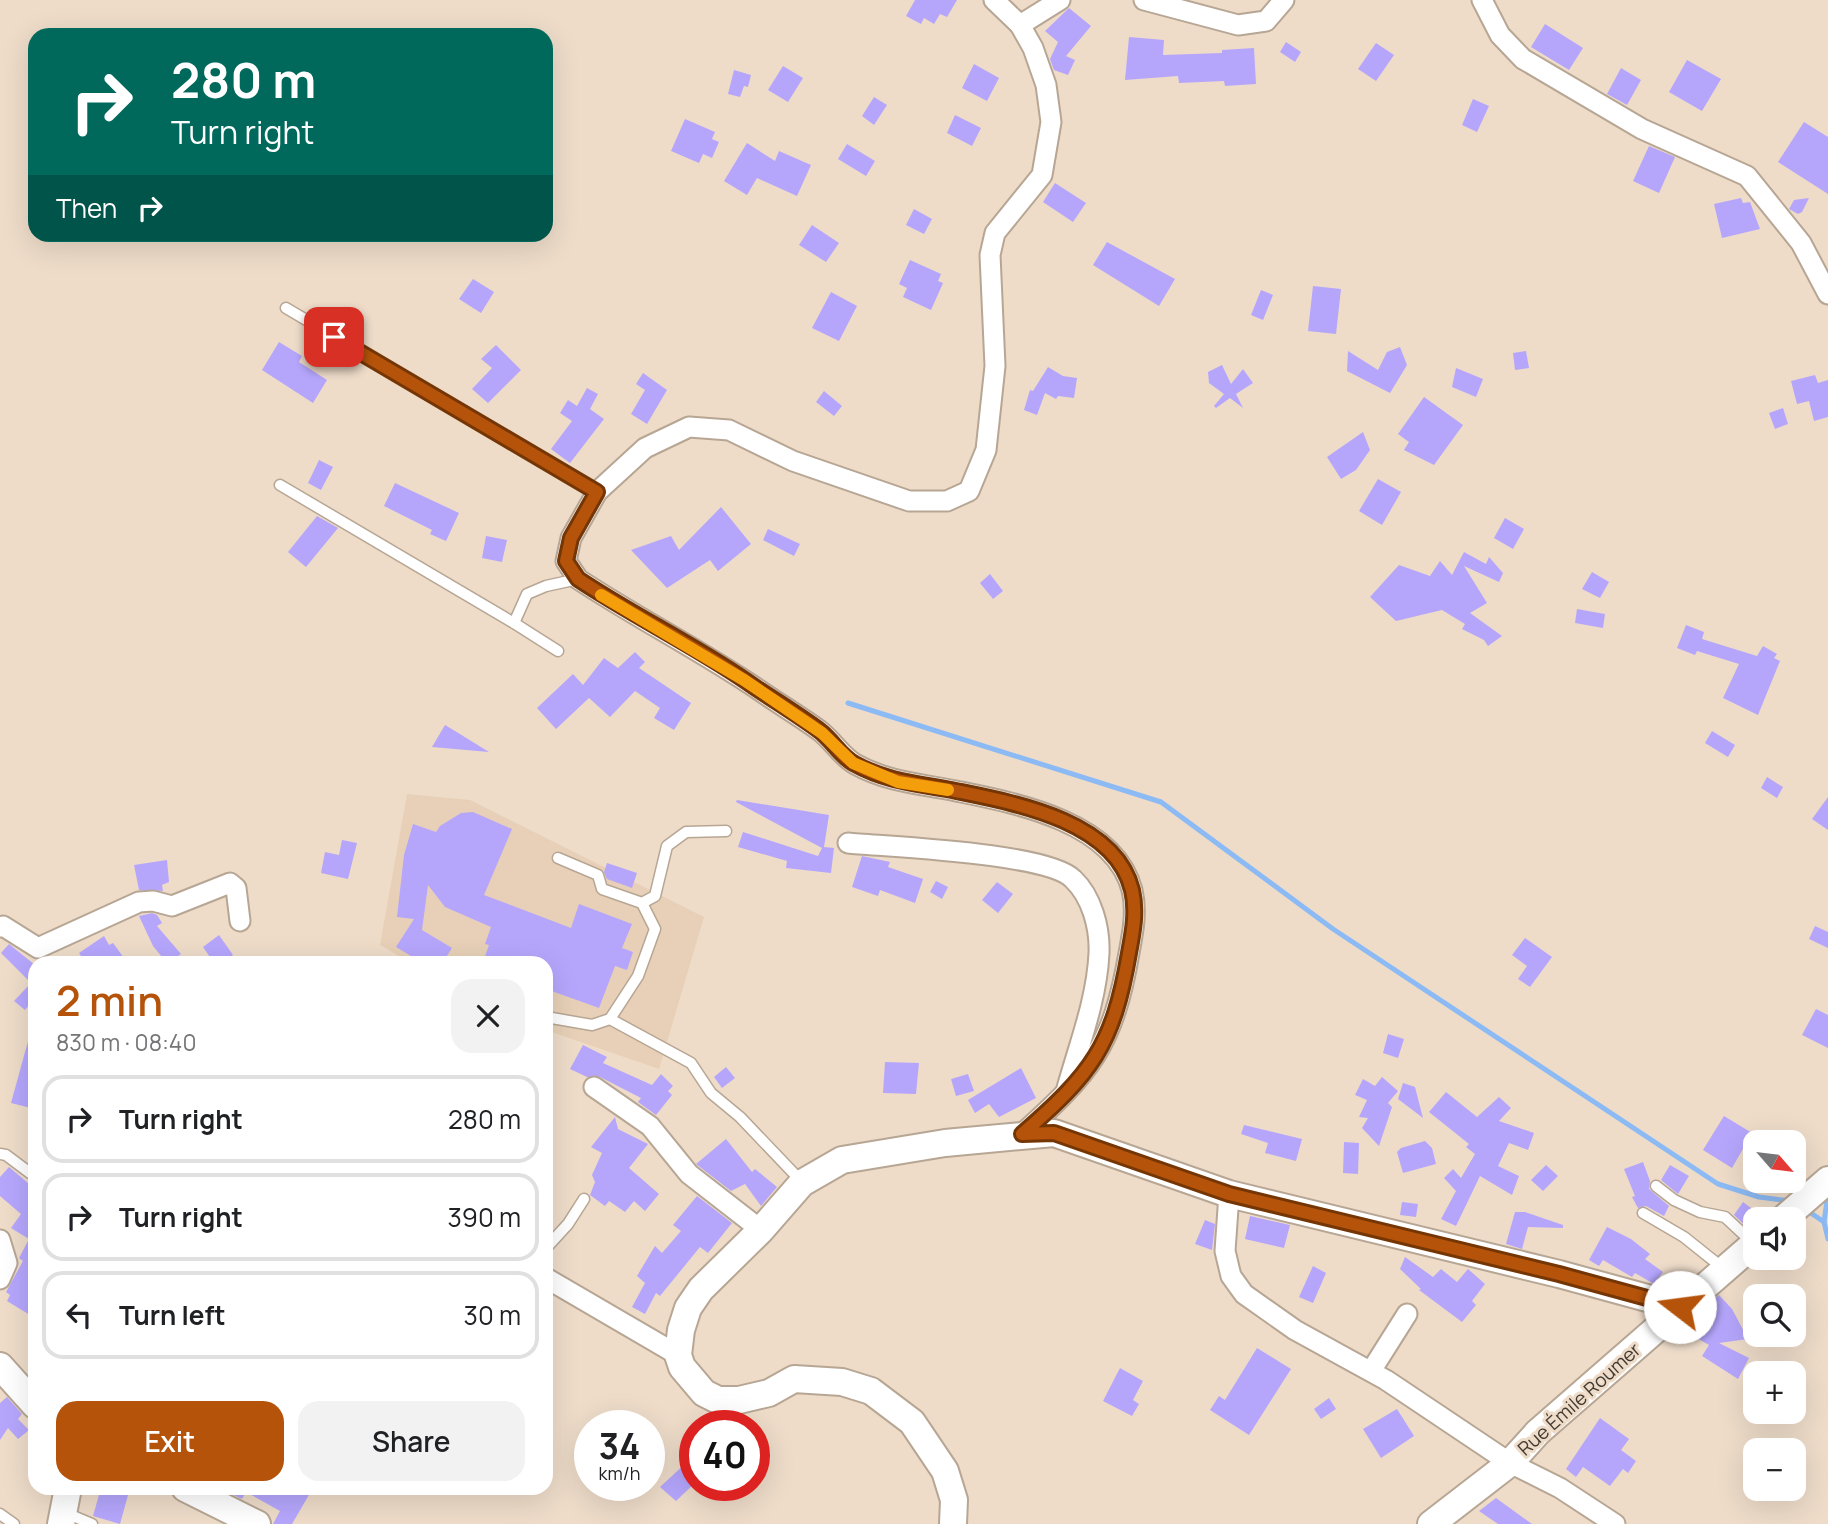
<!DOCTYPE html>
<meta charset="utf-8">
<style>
body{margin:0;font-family:Manrope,sans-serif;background:#f2f2f2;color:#202124;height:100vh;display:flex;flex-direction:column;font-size:26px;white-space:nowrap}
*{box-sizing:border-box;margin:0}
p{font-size:23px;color:#757577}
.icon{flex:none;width:38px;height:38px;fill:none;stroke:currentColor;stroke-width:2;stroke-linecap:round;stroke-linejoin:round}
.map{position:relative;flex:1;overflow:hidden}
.details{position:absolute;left:28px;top:956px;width:525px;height:539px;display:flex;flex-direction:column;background:#fff;border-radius:21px;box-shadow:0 7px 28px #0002}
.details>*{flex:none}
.banner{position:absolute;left:28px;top:28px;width:525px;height:214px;border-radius:21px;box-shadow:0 7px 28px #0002;background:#00695c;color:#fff;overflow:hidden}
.needle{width:46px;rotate:118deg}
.tools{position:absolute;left:1743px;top:1130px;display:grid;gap:14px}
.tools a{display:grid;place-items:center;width:63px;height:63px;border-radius:14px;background:#fff;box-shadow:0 7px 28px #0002;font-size:35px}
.speed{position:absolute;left:574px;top:1410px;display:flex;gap:14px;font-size:35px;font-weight:700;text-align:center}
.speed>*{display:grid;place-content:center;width:91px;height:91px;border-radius:50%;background:#fff;box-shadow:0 7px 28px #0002;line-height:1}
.speed small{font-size:18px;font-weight:400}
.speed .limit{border:10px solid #d22;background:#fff;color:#111}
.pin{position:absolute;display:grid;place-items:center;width:60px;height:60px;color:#fff;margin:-30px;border-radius:14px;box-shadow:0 4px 10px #0006}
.me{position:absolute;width:77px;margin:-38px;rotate:285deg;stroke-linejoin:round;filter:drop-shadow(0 0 5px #0008)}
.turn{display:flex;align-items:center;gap:24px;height:147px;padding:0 28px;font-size:32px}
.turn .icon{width:91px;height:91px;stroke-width:2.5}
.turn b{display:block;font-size:49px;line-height:60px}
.then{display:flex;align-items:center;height:66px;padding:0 28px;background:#0003;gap:14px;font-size:26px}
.round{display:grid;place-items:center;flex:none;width:74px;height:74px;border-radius:21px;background:#f2f2f2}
.overview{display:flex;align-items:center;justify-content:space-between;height:119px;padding:0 28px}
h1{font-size:42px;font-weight:600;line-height:52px;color:#b45309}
.cta{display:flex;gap:14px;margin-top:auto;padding:14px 28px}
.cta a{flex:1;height:80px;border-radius:21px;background:#b45309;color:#fff;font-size:28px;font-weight:600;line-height:80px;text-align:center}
.cta a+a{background:#f2f2f2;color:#202124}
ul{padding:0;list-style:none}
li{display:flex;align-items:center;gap:21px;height:88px;margin:0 14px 10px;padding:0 14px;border:4px solid #e0e0e0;border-radius:21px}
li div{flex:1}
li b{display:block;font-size:26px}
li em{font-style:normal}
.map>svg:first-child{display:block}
</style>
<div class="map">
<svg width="1828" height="1524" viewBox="0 0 1828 1524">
<rect width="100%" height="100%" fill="#eedcc9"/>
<path fill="#e7d0b7" d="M407 794 470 800 704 917 659 1069 546 1030V962H409L380 945Z"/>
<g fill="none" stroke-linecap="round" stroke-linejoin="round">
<g stroke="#8cbaf4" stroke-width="5">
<path d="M848 703 1161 802 1333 929 1718 1184 1759 1197 1790 1201"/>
<path d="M1805 1209 1824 1222 1828 1239"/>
<path d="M1824 1222 1828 1193"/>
</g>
</g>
<g fill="#b5a6fc">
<path d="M915 0H957L947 17 940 14 934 24 924 18 921 24 906 16Z"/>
<path d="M1069 8 1091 26 1066 56 1075 60 1068 75 1054 70 1050 59 1058 42 1045 31Z"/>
<path d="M1545 24 1583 48 1569 70 1531 47Z"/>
<path d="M1129 37 1164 40 1163 55 1222 53V50L1254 48 1256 84 1225 86 1224 81 1179 83 1178 76 1125 80Z"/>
<path d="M1286 42 1301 52 1295 62 1280 52Z"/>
<path d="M1376 43 1394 55 1376 81 1358 69Z"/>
<path d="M1687 60 1721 79 1702 111 1669 92Z"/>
<path d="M974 64 999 78 987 101 962 88Z"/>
<path d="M783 66 803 78 788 102 768 90Z"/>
<path d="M1621 68 1641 80 1627 105 1607 94Z"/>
<path d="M734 70 751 75 748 87 744 86 740 97 728 94Z"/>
<path d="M874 97 887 105 874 125 862 116Z"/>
<path d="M1473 99 1489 106 1477 132 1462 125Z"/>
<path d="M955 115 981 128 972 146 947 133Z"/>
<path d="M685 119 715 132 712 139 719 142 712 158 703 154 699 163 671 151Z"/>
<path d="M1804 122 1828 137V194L1778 162Z"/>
<path d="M747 143 775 161 779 151 811 165 797 196 757 178 747 195 724 181Z"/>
<path d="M847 144 875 161 866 176 838 159Z"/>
<path d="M1649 146 1675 157 1659 193 1633 181Z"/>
<path d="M1055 183 1086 203 1073 222 1043 202Z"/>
<path d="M1741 198 1743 203 1750 202 1760 229 1722 238 1714 204Z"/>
<path d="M1809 198 1802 212 1798 214 1789 209 1794 200Z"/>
<path d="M914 209 932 219 924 234 906 225Z"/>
<path d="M812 225 839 243 826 262 799 245Z"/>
<path d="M1107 242 1175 279 1159 306 1093 265Z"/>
<path d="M910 260 941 274 938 281 943 283 931 310 903 297 907 288 899 284Z"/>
<path d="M473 279 494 292 481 313 459 299Z"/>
<path d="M1313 286 1341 289 1336 334 1308 331Z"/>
<path d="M1261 290 1273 295 1263 320 1251 315Z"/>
<path d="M831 292 857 306 839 341 812 328Z"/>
<path d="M279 342 302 356 299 362 327 380 313 403 262 370Z"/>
<path d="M496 345 521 370 488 403 472 389 492 368 481 359Z"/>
<path d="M1400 347 1407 365 1390 393 1347 371 1348 351 1378 370 1387 352Z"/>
<path d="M1526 351 1529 368 1515 370 1513 353Z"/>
<path d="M1222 365 1231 384 1243 369 1253 383 1236 394 1243 408 1230 398 1216 408 1214 406 1224 394 1209 383 1208 372Z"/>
<path d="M1048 367 1063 376 1077 378 1074 398 1058 396 1056 399 1045 393 1037 415 1024 410 1030 390 1033 391Z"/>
<path d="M1456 368 1483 379 1476 397 1452 387Z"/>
<path d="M643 373 667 390 647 424 631 414 645 390 636 384Z"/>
<path d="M1815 375 1818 383 1828 380V417L1814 421 1809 401 1797 404 1791 381Z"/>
<path d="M587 388 598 394 590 409 604 419 570 463 551 449 572 421 560 413 568 400 577 406Z"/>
<path d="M824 391 842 406 834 416 816 402Z"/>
<path d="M1424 397 1463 425 1434 465 1404 450 1409 442 1398 434Z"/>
<path d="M1783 408 1788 424 1775 429 1769 413Z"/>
<path d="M1363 432 1370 450 1356 470 1341 479 1327 457Z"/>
<path d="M319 460 333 467 321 490 308 483Z"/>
<path d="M1378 479 1401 492 1382 525 1359 511Z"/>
<path d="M395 483 459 513 446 541 430 534 432 530 384 506Z"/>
<path d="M721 507 751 544 718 571 710 560 667 588 631 550 671 536 679 550Z"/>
<path d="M317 516 338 528 306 567 288 552Z"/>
<path d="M1505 518 1524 529 1513 549 1494 538Z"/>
<path d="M768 529 800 544 794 556 763 540Z"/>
<path d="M486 536 507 540 502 562 482 558Z"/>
<path d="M1464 552 1486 564 1489 557 1503 573 1499 582 1464 566 1487 603 1470 613 1502 636 1488 646 1484 640 1462 629 1465 624 1442 610 1396 621 1370 597 1399 565 1430 576 1440 561 1452 575Z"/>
<path d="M1592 572 1609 582 1600 598 1582 589Z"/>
<path d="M990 574 1003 591 993 599 980 583Z"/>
<path d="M1577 609 1605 614 1603 628 1575 623Z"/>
<path d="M1686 625 1704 632 1702 639 1757 656 1763 646 1777 654 1774 658 1780 661 1758 715 1723 698 1739 664 1697 651 1695 655 1677 648Z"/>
<path d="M635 652 645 662 639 668 691 703 674 730 654 718 660 708 635 691 610 717 589 698 556 729 537 708 573 674 583 685 604 658 618 668Z"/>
<path d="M445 725 455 731 489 752 432 747Z"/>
<path d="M1712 731 1735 745 1728 757 1705 743Z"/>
<path d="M1767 777 1783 787 1777 798 1761 788Z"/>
<path d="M1828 797V830L1812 819Z"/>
<path d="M737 800 829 815 824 847 834 848 831 873 786 868 787 861 738 847 743 832 818 856 822 848 736 802Z"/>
<path d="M473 812 512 829 484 895 571 928 579 904 632 924 622 948 633 952 627 970 615 966 599 1008 546 989V962H483L489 945 485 944 491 927 445 907 428 885 422 930 452 948 443 962H421L396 947 414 919 397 917 404 855 413 824 436 832 440 826 461 813Z"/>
<path d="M342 840 357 843 348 879 321 873 325 852 339 855Z"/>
<path d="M862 856 890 862 888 867 923 879 915 903 880 890 878 896 852 887Z"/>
<path d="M167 860 169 882 162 885 163 891 139 890 134 865Z"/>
<path d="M607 863 637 873 632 888 607 879 604 872Z"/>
<path d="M936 881 948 887 942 899 930 892Z"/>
<path d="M997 882 1013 894 998 913 982 900Z"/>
<path d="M152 913 157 915 162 923 157 926 181 954 170 962H166L153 946 139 916Z"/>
<path d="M1815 926 1828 932V948L1809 939Z"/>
<path d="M219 935 233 955 224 962 218 956 212 960 203 947Z"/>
<path d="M104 936 109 945 113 943 127 962H85L79 953Z"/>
<path d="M1525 938 1552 957 1530 987 1518 979 1527 966 1512 955Z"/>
<path d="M9 944 35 965V998L25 1010 14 1001 31 983 1 953Z"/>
<path d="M1816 1009 1828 1015V1048L1802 1035Z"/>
<path d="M30 1034 35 1035V1109L11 1103Z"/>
<path d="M1388 1034 1404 1039 1398 1058 1383 1053Z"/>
<path d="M583 1045 607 1057 603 1063 652 1085 661 1074 673 1086 668 1091 672 1095 656 1115 638 1102 641 1098 600 1077H587L570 1069Z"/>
<path d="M885 1062 919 1063 916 1094 883 1093Z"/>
<path d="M726 1067 735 1078 722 1088 714 1077Z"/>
<path d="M1021 1068 1036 1098 999 1117 989 1104 975 1113 968 1100Z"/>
<path d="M968 1074 974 1091 956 1096 951 1079Z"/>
<path d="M1382 1077 1398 1091 1388 1103 1392 1107 1379 1146 1362 1128 1368 1118 1359 1117 1367 1100 1355 1095 1363 1079 1375 1086Z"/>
<path d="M1403 1083 1415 1087 1423 1118 1398 1099Z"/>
<path d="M1446 1092 1477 1117 1499 1097 1511 1108 1499 1121 1534 1133 1528 1150 1509 1143 1498 1166 1519 1176 1512 1195 1480 1176 1456 1226 1441 1219 1456 1191 1444 1178 1453 1169 1461 1178 1475 1154 1466 1147 1469 1144 1429 1112Z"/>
<path d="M1724 1116 1752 1133 1732 1168 1703 1150Z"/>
<path d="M615 1117 618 1129 648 1144 629 1168 659 1194 645 1211 634 1201 625 1212 609 1201 605 1206 590 1195 595 1182 592 1175 602 1153 591 1147Z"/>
<path d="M1244 1125 1302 1139 1296 1161 1265 1153 1268 1143 1241 1134Z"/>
<path d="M726 1139 752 1172 755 1169 777 1187 761 1206 745 1184 731 1191 696 1164Z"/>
<path d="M1425 1141 1432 1148 1436 1164 1403 1173 1397 1152 1401 1148Z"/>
<path d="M1344 1142 1359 1143 1358 1174 1343 1173Z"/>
<path d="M1643 1162 1650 1181 1649 1189 1669 1206 1664 1216 1646 1206 1638 1208 1632 1197 1635 1196 1624 1169Z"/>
<path d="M1546 1165 1558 1176 1543 1191 1531 1180Z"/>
<path d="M1670 1165 1689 1176 1678 1194 1661 1180Z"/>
<path d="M9 1167 35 1189V1307L30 1315 7 1301 10 1295 6 1292 23 1261 19 1258 29 1239 11 1228 21 1214 0 1196V1177Z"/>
<path d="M697 1196 732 1223 708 1253 700 1247 660 1296 656 1293 645 1314 632 1307 645 1283 637 1276 655 1246 662 1253 681 1231 673 1225Z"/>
<path d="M1402 1202 1418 1204 1416 1217 1400 1215Z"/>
<path d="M1743 1202 1755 1211V1228L1749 1229 1734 1215Z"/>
<path d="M1515 1212H1525L1563 1225V1228L1528 1227 1522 1249 1506 1244Z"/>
<path d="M1250 1216 1290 1225 1284 1248 1245 1239Z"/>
<path d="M1205 1220 1215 1224 1212 1250 1195 1244Z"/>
<path d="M1607 1227 1631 1239 1650 1254 1645 1259 1663 1272 1654 1284 1635 1273 1632 1277 1603 1260 1599 1266 1589 1260Z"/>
<path d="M1405 1257 1433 1277 1441 1269 1457 1282 1468 1269 1485 1284 1472 1301 1476 1305 1462 1322 1419 1290 1421 1289 1400 1269Z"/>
<path d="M1313 1266 1326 1273 1313 1303 1299 1297Z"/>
<path d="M1719 1295 1732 1309 1748 1339 1719 1343 1749 1358 1738 1379 1702 1356 1709 1345 1695 1337 1700 1330 1690 1320Z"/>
<path d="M1257 1348 1291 1369 1249 1435 1210 1410 1219 1396 1225 1400Z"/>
<path d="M1120 1368 1143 1381 1133 1400 1139 1404 1132 1416 1103 1401Z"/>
<path d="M7 1397 22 1414 18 1419 29 1430 18 1439 8 1428 0 1440V1403Z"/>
<path d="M1329 1398 1336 1409 1321 1419 1314 1409Z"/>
<path d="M1397 1409 1414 1436 1381 1458 1363 1429Z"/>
<path d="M1600 1418 1629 1439 1621 1450 1636 1461 1628 1473 1623 1469 1610 1486 1583 1467 1576 1477 1566 1469Z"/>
<path d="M686 1463 695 1470V1483L676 1501 660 1487Z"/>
<path d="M101 1488H130L120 1524 93 1516Z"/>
<path d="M219 1488H313L292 1524H273L280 1511 246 1492 242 1499Z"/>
<path d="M1496 1498 1532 1524H1498L1479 1511Z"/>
</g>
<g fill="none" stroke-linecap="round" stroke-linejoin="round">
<defs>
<g id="lane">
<path d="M286 308 597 492"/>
<path d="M280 485 514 623 527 594 546 586 578 579"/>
<path d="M514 623 558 651"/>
<path d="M558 858 598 875 602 889 642 903 655 896 667 846 686 832 726 831"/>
<path d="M546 1017 592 1025 610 1019 691 1063 711 1093 740 1117 802 1182"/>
<path d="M610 1019 638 976 655 929 642 903"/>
<path d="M0 1154 6 1155 30 1173"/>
<path d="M1656 1186 1674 1200 1700 1212 1725 1217 1753 1243"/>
<path d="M1643 1213 1684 1237 1724 1269"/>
<path d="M546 1248 568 1224 584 1199"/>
<path d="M66 1513 92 1524"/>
<path d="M0 1514 14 1524"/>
</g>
<g id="street">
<path d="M994 0 1020 25 1033 48 1046 85 1051 122 1042 175 995 233 990 255 995 366 986 450 969 491 947 501H909L793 461 729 430 689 427 645 448 597 492 571 538 566 561 578 579C637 618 700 650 759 690 779 704 801 717 820 731 833 741 841 756 855 764 887 782 921 784 956 791 1015 803 1114 821 1132 890 1137 911 1133 932 1129 953 1113 1046 1091 1072 1022 1134"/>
<path d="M1144 0 1238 25 1266 21 1284 0"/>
<path d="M1482 0 1500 35 1523 59 1642 129 1747 176 1801 243 1828 294"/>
<path d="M1020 25 1060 0"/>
<path d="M848 843C891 847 1048 853 1073 879 1092 897 1100 928 1099 953 1097 999 1079 1045 1067 1088"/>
<path d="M0 927 3 926 38 948 139 902 153 901 172 906 230 883 236 888 240 921"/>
<path d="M594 1087 650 1126 689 1174 761 1230"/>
<path d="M1229 1194 1225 1251 1231 1276 1244 1294 1295 1330 1386 1380 1510 1463 1560 1488 1615 1524"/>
<path d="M0 1240 7 1263 0 1279"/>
<path d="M546 1278 678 1355"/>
<path d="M1371 1371 1407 1314"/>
</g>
<g id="secondary">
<path d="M1782 1220 1828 1180"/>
<path d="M0 1366 35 1405"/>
<path d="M185 1488 257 1524"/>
<path d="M61 1524 68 1488"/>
<path d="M953 1524 954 1500 945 1471 912 1422 871 1391 842 1382 794 1379 769 1393 739 1400H718L704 1393 682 1367 678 1355 681 1330 688 1308 701 1289 761 1230 802 1183 842 1160 945 1143 1054 1133 1229 1194 1559 1274 1680 1307"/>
<path d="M1431 1524 1510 1463 1538 1432 1755 1243"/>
</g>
</defs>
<use href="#lane" stroke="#b7a694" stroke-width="13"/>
<use href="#street" stroke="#b7a694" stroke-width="23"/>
<use href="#secondary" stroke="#b7a694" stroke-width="30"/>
<use href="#lane" stroke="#fff" stroke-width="10"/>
<use href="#street" stroke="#fff" stroke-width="19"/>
<use href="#secondary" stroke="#fff" stroke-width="26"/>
</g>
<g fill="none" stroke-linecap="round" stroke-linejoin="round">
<defs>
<path id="route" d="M334 337 597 492 571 538 566 561 578 579C632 615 692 644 746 681 770 698 796 713 820 731 833 741 841 757 855 764 887 782 921 784 956 791 1015 803 1115 821 1132 890 1137 911 1133 932 1129 953 1113 1046 1092 1073 1022 1134L1054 1133 1229 1194 1559 1274 1680 1307"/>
</defs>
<use href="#route" stroke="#753606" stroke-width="18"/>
<use href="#route" stroke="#b45309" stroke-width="12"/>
<path stroke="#f59e0b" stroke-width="12" d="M601 595 744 680 822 733 853 763 898 782 948 790"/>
</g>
<g text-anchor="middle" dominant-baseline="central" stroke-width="6" stroke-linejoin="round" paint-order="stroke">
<g font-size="19" fill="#413a32" stroke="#eedcc9">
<text transform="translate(1579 1399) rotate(-42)">Rue Émile Roumer</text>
</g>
</g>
</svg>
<div class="tools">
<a><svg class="needle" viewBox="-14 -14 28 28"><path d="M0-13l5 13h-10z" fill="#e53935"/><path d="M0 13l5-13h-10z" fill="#757577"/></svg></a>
<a><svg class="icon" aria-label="sound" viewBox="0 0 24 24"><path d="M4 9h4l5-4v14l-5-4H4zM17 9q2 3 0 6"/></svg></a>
<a><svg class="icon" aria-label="search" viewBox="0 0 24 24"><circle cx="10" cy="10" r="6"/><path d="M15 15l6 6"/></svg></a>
<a>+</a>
<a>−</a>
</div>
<div class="speed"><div>34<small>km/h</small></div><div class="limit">40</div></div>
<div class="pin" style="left:334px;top:337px;background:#d93025"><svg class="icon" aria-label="arrive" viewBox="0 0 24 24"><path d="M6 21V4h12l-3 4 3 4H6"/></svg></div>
<svg class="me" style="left:1680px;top:1307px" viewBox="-20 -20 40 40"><circle r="19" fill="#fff"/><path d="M0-13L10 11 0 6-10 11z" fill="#b45309"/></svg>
<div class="banner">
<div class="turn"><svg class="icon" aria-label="right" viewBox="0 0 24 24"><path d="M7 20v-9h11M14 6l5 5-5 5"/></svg><div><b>280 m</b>Turn right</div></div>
<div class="then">Then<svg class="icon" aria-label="right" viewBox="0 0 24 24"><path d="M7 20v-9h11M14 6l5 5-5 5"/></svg></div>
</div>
<section class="details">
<div class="overview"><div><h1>2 min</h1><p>830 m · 08:40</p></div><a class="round"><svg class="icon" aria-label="close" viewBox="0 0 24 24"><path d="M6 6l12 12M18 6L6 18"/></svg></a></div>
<ul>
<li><svg class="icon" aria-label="right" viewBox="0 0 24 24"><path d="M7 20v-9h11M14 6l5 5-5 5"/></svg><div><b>Turn right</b></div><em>280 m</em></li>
<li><svg class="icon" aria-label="right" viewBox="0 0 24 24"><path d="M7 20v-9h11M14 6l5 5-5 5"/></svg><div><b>Turn right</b></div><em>390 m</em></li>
<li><svg class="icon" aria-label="left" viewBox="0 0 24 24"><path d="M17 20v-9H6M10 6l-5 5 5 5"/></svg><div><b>Turn left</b></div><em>30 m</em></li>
</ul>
<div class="cta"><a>Exit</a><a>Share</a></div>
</section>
</div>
